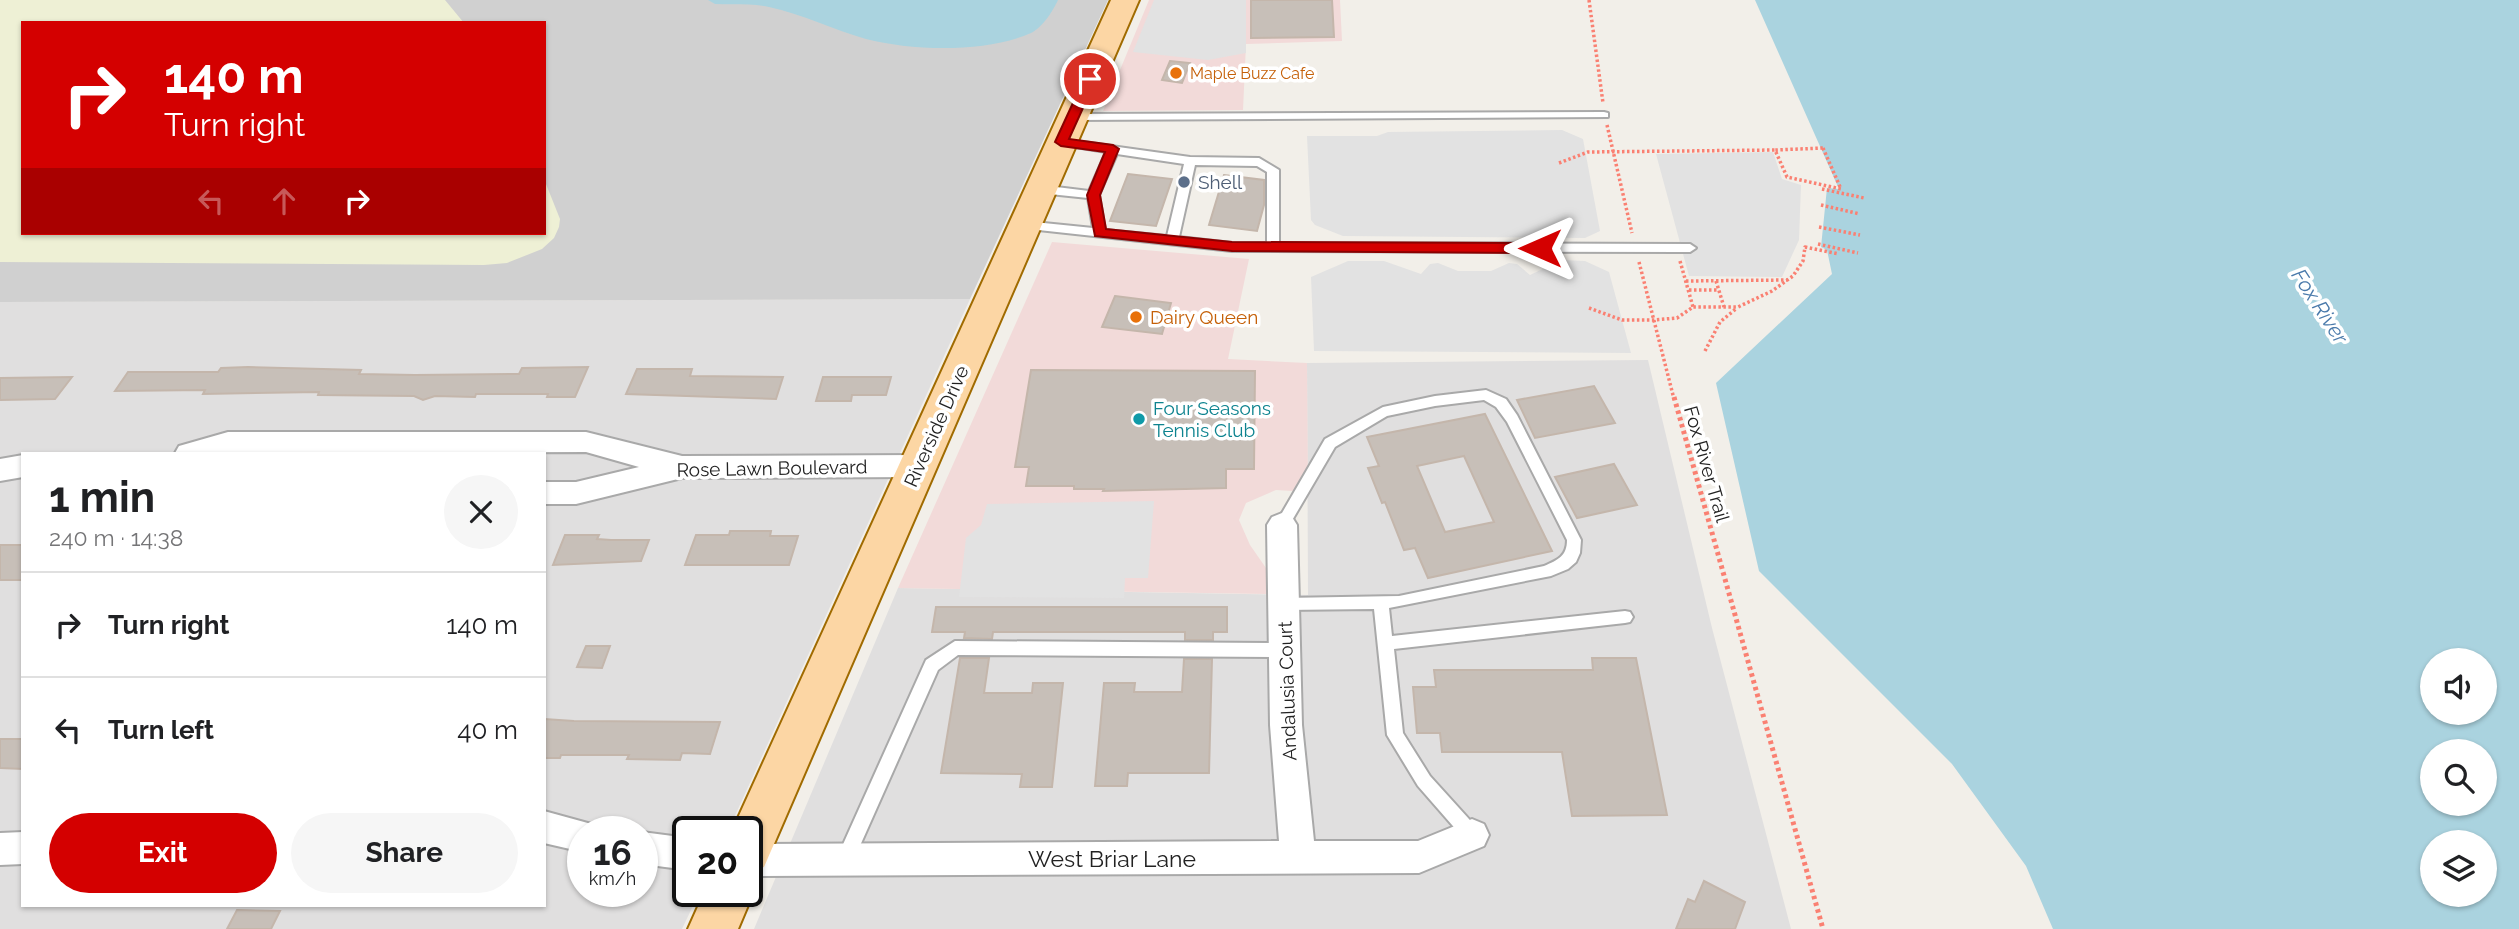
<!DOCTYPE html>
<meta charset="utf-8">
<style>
body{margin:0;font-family:Raleway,sans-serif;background:#f6f6f6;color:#202124;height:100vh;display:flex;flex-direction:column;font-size:26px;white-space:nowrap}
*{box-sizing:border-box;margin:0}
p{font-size:23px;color:#757577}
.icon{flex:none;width:38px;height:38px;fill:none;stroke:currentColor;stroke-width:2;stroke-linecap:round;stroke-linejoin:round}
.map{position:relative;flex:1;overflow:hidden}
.side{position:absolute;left:21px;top:452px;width:525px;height:455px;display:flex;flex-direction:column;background:#fff;border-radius:0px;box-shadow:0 2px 5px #0004}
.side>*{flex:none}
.top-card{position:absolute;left:21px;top:21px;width:525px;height:214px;border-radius:0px;box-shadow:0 2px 5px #0004;background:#d40000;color:#fff;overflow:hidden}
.controls{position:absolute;left:2420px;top:648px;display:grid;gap:14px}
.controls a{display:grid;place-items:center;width:77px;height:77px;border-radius:50%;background:#fff;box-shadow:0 2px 5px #0004;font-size:35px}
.speed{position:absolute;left:567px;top:816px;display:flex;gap:14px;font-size:35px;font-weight:700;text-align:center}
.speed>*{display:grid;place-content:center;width:91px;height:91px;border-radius:50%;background:#fff;box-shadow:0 2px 5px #0004;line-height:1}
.speed small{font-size:18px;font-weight:400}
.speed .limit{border:4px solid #111;border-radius:10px;background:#fff;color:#111}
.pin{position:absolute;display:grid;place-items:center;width:60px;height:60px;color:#fff;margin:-30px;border:4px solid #fff;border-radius:50%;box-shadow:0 2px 7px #0007}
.me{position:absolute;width:77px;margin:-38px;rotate:270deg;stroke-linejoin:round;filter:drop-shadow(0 0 5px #0008)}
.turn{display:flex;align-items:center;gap:24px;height:147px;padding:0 28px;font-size:32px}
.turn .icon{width:91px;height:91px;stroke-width:2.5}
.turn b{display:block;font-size:49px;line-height:60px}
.lanes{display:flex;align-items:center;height:66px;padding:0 28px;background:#0003;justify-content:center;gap:35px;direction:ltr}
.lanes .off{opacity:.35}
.round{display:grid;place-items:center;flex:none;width:74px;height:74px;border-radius:37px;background:#f6f6f6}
.head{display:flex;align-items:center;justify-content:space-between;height:119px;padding:0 28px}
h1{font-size:42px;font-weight:700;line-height:52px}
.cta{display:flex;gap:14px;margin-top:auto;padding:14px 28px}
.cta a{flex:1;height:80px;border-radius:42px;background:#d40000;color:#fff;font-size:28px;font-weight:700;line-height:80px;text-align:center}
.cta a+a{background:#f6f6f6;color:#202124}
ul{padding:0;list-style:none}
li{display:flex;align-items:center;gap:21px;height:105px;padding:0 28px;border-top:2px solid #e0e0e0}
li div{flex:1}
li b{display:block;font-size:26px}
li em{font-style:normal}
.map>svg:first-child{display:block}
</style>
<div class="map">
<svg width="2519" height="929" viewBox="0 0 2519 929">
<rect width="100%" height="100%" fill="#f2efe9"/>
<g fill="#e0dfdf" fill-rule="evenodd">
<path d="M970 299 728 831H688V891H700L682 929H0V302ZM23 453H544V905H23ZM583 831H642V891H583Z"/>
<path d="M1648 360 1712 628 1791 929H754L898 588 1308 595 1307 363Z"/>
</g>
<g fill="#f2dad9">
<path d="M1149 0H1340L1342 41 1246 44 1243 110 1103 111Z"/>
<path d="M1052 242 1249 259 1228 359 1307 363 1308 492 1276 490 1246 503 1239 520 1250 545 1266 568 1267 594 898 588Z"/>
</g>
<path fill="#d0d0d0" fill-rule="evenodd" d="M0 0H1108L970 299 0 302ZM23 23H544V233H23Z"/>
<path fill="#eef0d5" d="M0 0H445L464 23H23V233H544V179L560 219 559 227 554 238 542 249 507 263 484 265 0 262Z"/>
<g fill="#e2e2e2">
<path d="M1154 0H1246V53L1208 60 1133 52Z"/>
<path d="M1562 130 1583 139 1600 231 1585 238 1343 236 1315 225 1311 220 1307 136H1377L1388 132Z"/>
<path d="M1773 152 1782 179 1801 185 1799 240 1782 277 1689 276 1656 154Z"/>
<path d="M1562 260 1585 261 1609 272 1631 353 1314 351 1311 277 1348 261H1384L1421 274 1430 264 1438 263 1458 271H1491L1509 263 1517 264 1530 275Z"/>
<path d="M1154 501 1148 578H1125L1124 598 959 597 966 538 981 525 987 504Z"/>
</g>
<g fill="#aad3df" fill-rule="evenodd">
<path d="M708 0H1058C1053 11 1042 28 1031 33 986 53 913 51 866 39 834 30 802 14 769 7 752 3 733 5 715 4Z"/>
<path d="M1755 0H2519V929H2053L2026 866 1952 764 1759 571 1716 383 1832 274 1827 250 1821 247 1827 188 1839 189ZM2432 660H2485V712H2432ZM2432 751H2485V803H2432ZM2432 842H2485V894H2432Z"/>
</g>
<g fill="#c7bfb8" stroke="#c4b6ab" stroke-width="2" fill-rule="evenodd">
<path d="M1251 0H1332L1334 37 1251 38Z"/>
<path d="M1170 61 1190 63 1182 83 1162 80Z"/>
<path d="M1128 174 1172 179 1156 226 1110 221Z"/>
<path d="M1224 175 1264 180V205L1257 231 1209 225Z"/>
<path d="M1115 296 1171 303 1162 334 1102 327Z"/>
<path d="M248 367 361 370 359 374 415 375 519 374 522 368 588 367 575 397H547L548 394H476L475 397 435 396 423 400 414 396 318 395 319 392 203 394 205 390 115 391 128 372H218L221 368Z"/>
<path d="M637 369H692L690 376 783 377 776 399 626 394Z"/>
<path d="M1031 370 1255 371 1254 469H1226V488L1103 491 1104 489H1074V486H1026L1029 467H1015Z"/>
<path d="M72 377 55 399 0 400V378Z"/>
<path d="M823 377H891L886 395H852L851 401H816Z"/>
<path d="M1594 386 1615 423 1535 438 1517 400Z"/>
<path d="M1485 414 1552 551 1428 578 1415 548 1404 550 1385 502 1382 503 1368 468 1379 466 1367 437ZM1464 456 1494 522 1445 532 1417 466Z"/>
<path d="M1614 464 1637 505 1577 518 1555 477Z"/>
<path d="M730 531H771L770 536H798L789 565H685L696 535H729Z"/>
<path d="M565 535H599L597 539 611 540H649L641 561 553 565Z"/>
<rect x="0" y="545" width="23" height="35"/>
<path d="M936 607H1227V632H1213V640H1185V632H993L992 639 964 638 965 632H932Z"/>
<path d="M586 646H610L602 668 577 667Z"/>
<path d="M960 658H989L984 693H1032L1033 683H1063L1052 787H1020L1022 774 941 773Z"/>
<path d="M1592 658H1636L1667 815 1572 816 1562 752H1442L1440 733H1417L1413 687H1436L1434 670H1593Z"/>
<path d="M1184 659H1212L1209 773H1128L1127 786H1095L1104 683H1135L1134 692H1182Z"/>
<path d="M544 719 574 721 720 722 710 754 682 753 680 760 627 759 629 755H561L560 758H544Z"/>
<path d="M0 739H23V769L0 768Z"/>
<path d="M1704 881 1745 902 1735 929H1676L1688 899 1695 902Z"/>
<path d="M237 910 280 911 271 929H227Z"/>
</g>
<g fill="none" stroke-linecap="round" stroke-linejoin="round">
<defs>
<g id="lane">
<path d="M1604 112 1608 113V117L1073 120 1067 117 1073 114Z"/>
<path d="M1061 139 1190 157 1259 158 1279 170V243L1690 244 1696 248 1690 252 1232 251 1020 228 1018 225 1020 222 1024 221 1093 228 1088 198 1040 193 1034 189 1040 185 1089 191 1106 152 1057 144 1055 142ZM1117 154 1184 164 1167 236 1105 230 1099 195ZM1195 165 1257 166 1267 172V243H1232L1179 237Z"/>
<path d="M1486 390 1506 399 1517 415 1581 540 1580 553 1576 562 1568 569 1551 576 1389 608 1392 636 1625 611 1630 612 1633 617 1630 622 1625 623 1394 649 1403 733 1430 776 1478 829 1481 835 1478 841 1472 843 1466 841 1418 786 1387 735 1374 609 1284 610 1279 608 1276 604 1279 600 1284 598 1399 596 1544 566C1558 560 1567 556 1567 540L1507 422 1496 407 1484 400 1435 406 1387 416 1335 447 1287 529H1277L1275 525 1325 439 1383 407 1435 396Z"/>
<path d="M955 641 1285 643 1291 645 1293 650 1291 655 1285 657 958 655 938 670 851 866 845 868 839 866 836 860 926 660Z"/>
</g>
<g id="street">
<path d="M228 432H586L682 456 919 455 929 458 933 466 929 474 919 477 682 478 576 504H544V482H576L639 467 586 452 175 453 179 446Z"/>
<path d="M23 455V477L0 481V459Z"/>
<path d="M1282 513 1292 517 1297 525 1302 725 1314 841H1418L1472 819 1484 824 1489 835 1484 846 1419 873 747 876V844L1279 841 1270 725 1267 525 1272 517Z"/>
<path d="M544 811 595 825 598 831H583V852L544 843Z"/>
<path d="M23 832V864L0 865V833Z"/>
<path d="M642 832 688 838V870L642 864Z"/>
</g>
<g id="primary">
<path d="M1111 0H1139L764 867 747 873V831H732Z"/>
<path d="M747 875 754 891 738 929H688L705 891H747Z"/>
</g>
</defs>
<use href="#lane" stroke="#a9a9a9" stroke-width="4"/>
<use href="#street" stroke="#a9a9a9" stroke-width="4"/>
<use href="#primary" stroke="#a06b00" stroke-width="4"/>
<g stroke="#fa8072" stroke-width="3.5" stroke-dasharray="2.5 2.5" stroke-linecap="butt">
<path d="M1589 0 1603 103"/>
<path d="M1607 125 1632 233"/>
<path d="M1823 148 1841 189 1787 177 1775 150Z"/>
<path d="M1559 163 1588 152 1775 150"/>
<path d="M1822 189 1864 198"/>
<path d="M1821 205 1860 214"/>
<path d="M1819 227 1860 235"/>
<path d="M1818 244 1858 253"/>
<path d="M1680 261 1693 307"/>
<path d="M1639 262 1674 399"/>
<path d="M1686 281 1787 280"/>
<path d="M1716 281 1724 307"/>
<path d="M1689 290H1719"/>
<path d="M1589 308 1622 320H1653L1677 318 1693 307H1738L1772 291 1793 276 1803 261 1805 247 1839 254"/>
<path d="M1705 351 1720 322 1737 308"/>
</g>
<path stroke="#fa8072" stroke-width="5" stroke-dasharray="3.5 3.5" stroke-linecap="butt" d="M1674 397 1823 929"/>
<use href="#lane" fill="#fff" fill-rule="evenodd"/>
<use href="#street" fill="#fff" fill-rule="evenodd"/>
<use href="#primary" fill="#fcd6a4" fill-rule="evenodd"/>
</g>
<path fill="#d40000" stroke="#8a0000" stroke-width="2" d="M1090 75 1096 79 1069 139 1113 145 1119 149 1100 195 1106 229 1232 242 1540 243 1547 248 1540 253 1232 251 1095 236 1087 195 1105 152 1061 146 1055 142 1084 79Z"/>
<g fill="#e8710a" stroke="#fff" stroke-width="2.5">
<circle cx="1176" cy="73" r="7"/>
<circle cx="1136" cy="317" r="7"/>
</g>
<circle fill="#5c6f8a" stroke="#fff" stroke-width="2.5" cx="1184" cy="182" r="7"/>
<circle fill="#0f9aa8" stroke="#fff" stroke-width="2.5" cx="1139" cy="419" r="7"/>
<g text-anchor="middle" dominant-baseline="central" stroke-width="7" stroke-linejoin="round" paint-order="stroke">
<g font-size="16" fill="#c56008" stroke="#fff" text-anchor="start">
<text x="1190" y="73">Maple Buzz Cafe</text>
</g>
<g font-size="19" fill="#4e5e75" stroke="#fff" text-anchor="start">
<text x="1198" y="182">Shell</text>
</g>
<g font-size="19" fill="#c56008" stroke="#fff" text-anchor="start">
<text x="1150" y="317">Dairy Queen</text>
</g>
<g font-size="19" fill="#0d838f" stroke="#fff" text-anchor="start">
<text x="1153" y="408">Four Seasons<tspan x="1153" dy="22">Tennis Club</tspan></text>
</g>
<g font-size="19" fill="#222" stroke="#fff">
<text transform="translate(936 426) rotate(-66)">Riverside Drive</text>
<text transform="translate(1707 464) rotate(74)">Fox River Trail</text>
<text transform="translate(772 468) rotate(-1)">Rose Lawn Boulevard</text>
<text transform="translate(1287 691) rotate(-92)">Andalusia Court</text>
</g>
<g font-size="21" font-style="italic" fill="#4a7aab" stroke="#fff">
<text transform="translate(2320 306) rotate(57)">Fox River</text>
</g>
<g font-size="23" fill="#222" stroke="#fff">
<text x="1112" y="858">West Briar Lane</text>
</g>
</g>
</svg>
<div class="controls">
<a><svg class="icon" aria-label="sound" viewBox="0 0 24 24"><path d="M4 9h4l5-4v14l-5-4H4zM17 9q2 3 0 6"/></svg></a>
<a><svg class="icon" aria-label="search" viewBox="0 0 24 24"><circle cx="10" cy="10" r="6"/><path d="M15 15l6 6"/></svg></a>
<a><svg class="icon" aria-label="layers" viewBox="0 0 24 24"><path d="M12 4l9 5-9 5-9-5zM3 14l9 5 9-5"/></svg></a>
</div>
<div class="speed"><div>16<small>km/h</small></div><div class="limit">20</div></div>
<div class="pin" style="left:1090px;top:79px;background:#d93025"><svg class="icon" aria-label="arrive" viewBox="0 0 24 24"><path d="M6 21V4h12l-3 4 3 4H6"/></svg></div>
<svg class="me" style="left:1540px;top:248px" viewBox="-20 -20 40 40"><path d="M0-17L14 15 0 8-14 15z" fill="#d40000" stroke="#fff" stroke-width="4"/></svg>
<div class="top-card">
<div class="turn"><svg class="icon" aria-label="right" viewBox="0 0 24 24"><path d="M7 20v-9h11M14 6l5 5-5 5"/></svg><div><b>140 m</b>Turn right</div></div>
<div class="lanes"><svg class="icon off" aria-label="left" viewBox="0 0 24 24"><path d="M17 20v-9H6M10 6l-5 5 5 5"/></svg><svg class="icon off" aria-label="ahead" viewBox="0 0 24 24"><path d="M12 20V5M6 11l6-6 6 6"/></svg><svg class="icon" aria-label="right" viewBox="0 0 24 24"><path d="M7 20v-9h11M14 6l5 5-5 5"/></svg></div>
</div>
<section class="side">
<div class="head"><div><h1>1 min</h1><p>240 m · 14:38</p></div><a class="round"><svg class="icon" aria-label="close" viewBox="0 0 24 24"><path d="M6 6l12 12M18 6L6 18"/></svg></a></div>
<ul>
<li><svg class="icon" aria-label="right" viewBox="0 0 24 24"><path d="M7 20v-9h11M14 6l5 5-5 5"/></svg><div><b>Turn right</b></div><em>140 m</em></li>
<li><svg class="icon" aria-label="left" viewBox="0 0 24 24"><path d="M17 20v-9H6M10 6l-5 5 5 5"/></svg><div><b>Turn left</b></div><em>40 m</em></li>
</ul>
<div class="cta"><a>Exit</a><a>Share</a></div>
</section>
</div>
